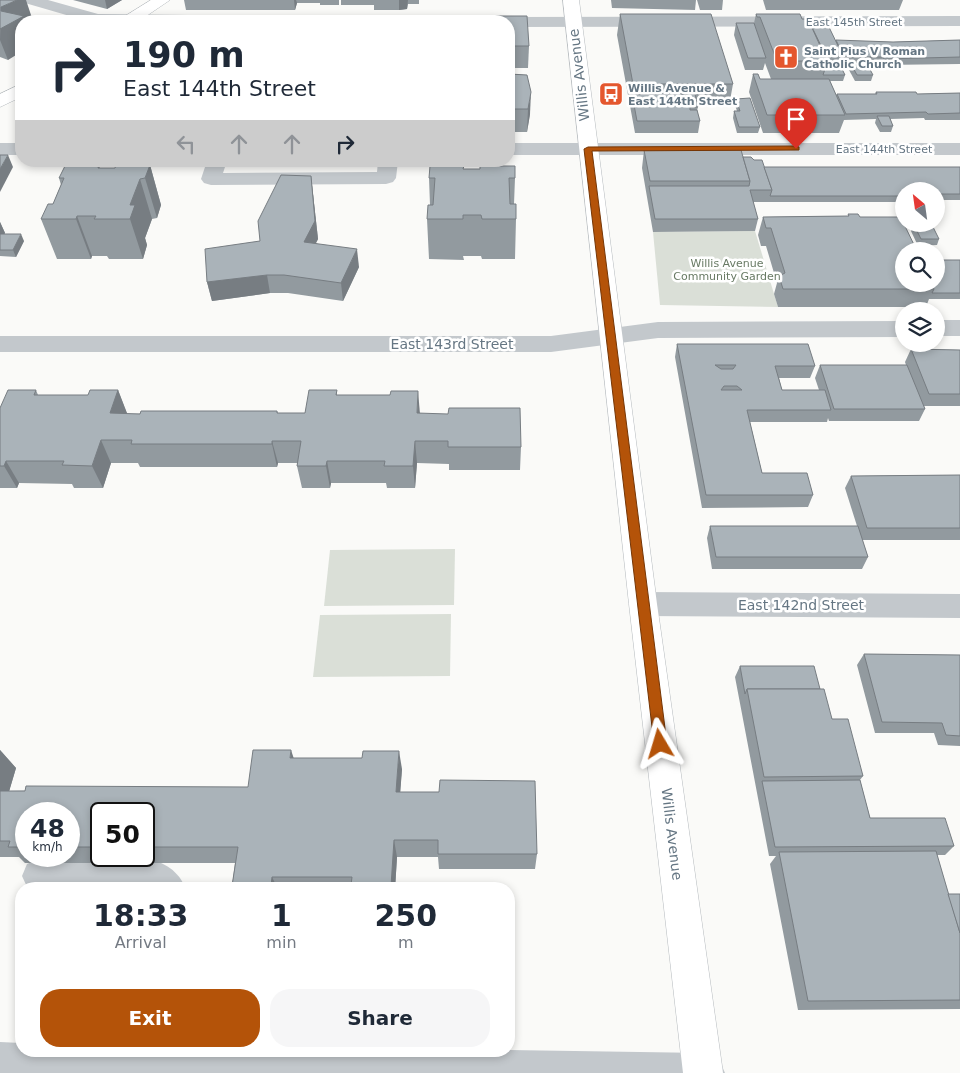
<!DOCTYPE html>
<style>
body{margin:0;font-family:"DejaVu Sans",sans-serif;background:#f6f6f7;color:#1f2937;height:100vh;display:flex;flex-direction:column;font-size:19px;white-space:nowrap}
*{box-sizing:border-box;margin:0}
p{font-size:16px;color:#747a83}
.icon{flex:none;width:28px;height:28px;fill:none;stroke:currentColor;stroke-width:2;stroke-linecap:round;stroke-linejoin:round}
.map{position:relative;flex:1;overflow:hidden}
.panel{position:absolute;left:15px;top:882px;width:500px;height:175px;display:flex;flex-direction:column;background:#fff;border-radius:20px;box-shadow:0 2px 8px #0003}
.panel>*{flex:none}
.top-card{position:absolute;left:15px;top:15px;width:500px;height:152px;border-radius:20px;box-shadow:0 2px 8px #0003;background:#fff;color:#1f2937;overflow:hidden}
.needle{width:32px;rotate:331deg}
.tools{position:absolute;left:895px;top:182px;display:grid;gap:10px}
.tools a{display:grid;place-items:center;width:50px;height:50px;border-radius:50%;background:#fff;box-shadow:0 2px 8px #0003;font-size:25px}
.speed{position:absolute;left:15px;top:802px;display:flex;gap:10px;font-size:25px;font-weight:700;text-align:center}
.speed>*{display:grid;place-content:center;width:65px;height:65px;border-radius:50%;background:#fff;box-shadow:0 2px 8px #0003;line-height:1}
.speed small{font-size:12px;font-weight:400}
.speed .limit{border:2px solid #111;border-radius:8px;background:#fff;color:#111}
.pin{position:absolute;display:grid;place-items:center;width:42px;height:42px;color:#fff;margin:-51px -21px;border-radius:50% 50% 50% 0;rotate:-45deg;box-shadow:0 0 5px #0007}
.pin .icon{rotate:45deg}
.me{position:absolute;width:55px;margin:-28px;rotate:353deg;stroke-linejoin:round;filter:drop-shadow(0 0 4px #0008)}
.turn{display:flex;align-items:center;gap:18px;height:105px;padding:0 25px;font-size:22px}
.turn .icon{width:65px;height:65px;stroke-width:2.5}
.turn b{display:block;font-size:35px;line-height:42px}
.lanes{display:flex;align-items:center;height:48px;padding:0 25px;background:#0003;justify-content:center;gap:25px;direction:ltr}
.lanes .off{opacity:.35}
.eta{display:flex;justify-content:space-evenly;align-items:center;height:85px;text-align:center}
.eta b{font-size:30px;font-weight:600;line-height:35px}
.action{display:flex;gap:10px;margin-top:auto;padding:10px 25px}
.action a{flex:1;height:58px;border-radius:20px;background:#b45309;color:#fff;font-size:20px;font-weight:600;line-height:58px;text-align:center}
.action a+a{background:#f6f6f7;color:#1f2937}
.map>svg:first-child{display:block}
</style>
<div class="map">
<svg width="960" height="1073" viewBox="0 0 960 1073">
<rect width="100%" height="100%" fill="#fafaf8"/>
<g fill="#dadfd7">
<path d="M755 231 778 307 660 305 653 232Z"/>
<path d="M455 549 454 605 324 606 330 550Z"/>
<path d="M451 614 450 676 313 677 320 615Z"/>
</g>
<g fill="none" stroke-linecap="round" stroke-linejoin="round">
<defs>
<g id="major">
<path d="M151 0H170L139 21H120L122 18Z"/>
<path d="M563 0H579L657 604 723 1073H683L629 604Z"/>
<path d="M21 84V97L0 107V94Z"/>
</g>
</defs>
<use href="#major" stroke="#b5babe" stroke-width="1"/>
<g fill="#c3c8cc" fill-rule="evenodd">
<path d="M23 0H48L98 14 269 16 275 18 277 21H87L25 3Z"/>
<path d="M960 16V26L509 27V21H501L509 17Z"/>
<rect x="0" y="143" width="21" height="12"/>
<rect x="509" y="143" width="451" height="12"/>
<path d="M207 161H227L223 173 377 172 378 161H398L396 178 393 182 386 184 211 185 204 183 201 179Z"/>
<rect x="936" y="320" width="24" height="16"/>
<path d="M904 321V337L658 338 551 352H0V336H551L658 322Z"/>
<path d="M643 592 960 594V618L643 616 633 613 629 604 633 595Z"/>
<path d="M146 858C165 863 178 870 186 889H28L22 876 27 864 39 859Z"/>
<path d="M0 1042 21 1043V1051L509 1050 705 1053 719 1059 725 1073H0Z"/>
</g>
<use href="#major" fill="#fff" fill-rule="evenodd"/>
</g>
<g fill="#929a9f" fill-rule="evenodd">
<path d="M0 0 21 21 8 60 0 57Z"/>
<path d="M73 0H122L107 9Z"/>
<path d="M184 0H339V5H320V3H297L295 10H186Z"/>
<path d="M341 0H419V4H408L407 9 399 10H374V5H341Z"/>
<path d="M611 0H696L695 10 612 8Z"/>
<path d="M697 0H723L722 10H700Z"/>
<path d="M763 0H903L899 10H766Z"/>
<path d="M620 14 733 84 729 106H698L697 112 700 121 698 133H635L617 35Z"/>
<path d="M756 14 802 19 810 23 836 41 893 42 960 40V64L882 65 881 63H842L841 59 839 64 845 75 843 81H830L836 95 837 94H875L876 92 917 94 960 93V120H925L924 118 890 119 893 126 891 132H880L875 123 876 119 844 120 839 133H763L749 92 753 74 760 79H771L765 63 763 70H745L734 35 736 23H754Z"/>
<path d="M509 21 529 46 528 68H509Z"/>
<path d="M851 64 873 75 871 81H855L849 70Z"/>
<path d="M509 74 527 75 530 114 527 132H509Z"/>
<path d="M736 99 760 127 758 133H737L733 118 734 111H737L735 105Z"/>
<path d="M644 150 743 157 754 160 764 167H960V200H936V191H904V200H900L899 202H753L758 219 755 231 653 232 642 168Z"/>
<path d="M99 165 100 168H115L150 165 161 205 157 218 152 219 145 238 147 245 143 259H109L107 256H92L91 259H57L41 219 53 204 61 185 59 178Z"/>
<path d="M464 169 515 178 514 204 516 219 515 259H482L481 256H463L464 260 429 259 427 219 430 205 429 178Z"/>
<path d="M311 176 318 239 316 243 359 267 343 301 288 293H270L212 301 207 282 260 241Z"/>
<path d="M848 214 860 217 904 284 960 260V299H929L926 307H778L774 294 777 283 766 246H761L758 235 763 217 848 216Z"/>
<path d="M0 222 5 233 4 234 24 241 16 257 0 256Z"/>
<path d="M914 225 939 239 937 245 918 246 911 231Z"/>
<path d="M677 344 815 366 810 378H779L782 390H819L815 378 820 365H906L905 362 911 349 960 350V406H924L925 409 919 421H829L828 418 827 422H750L762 473 813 495 808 507 702 508 675 357Z"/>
<path d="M36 390 38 395H88L118 390 127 414 277 411 278 413H305L337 390V395L420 413 521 447 520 470H449V464L417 463 415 488H387L386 483H331L330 488H302L297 466V463H278L277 467H140L138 463H111L103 488H74L72 484 19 483 17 488H0V408Z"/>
<path d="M960 475V540H862L868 557 862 569H712L707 538 710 526H857L845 488 851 476Z"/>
<path d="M864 654 960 655V746L938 745 934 733H875L857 665Z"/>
<path d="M740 666 820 689 832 719 863 776 860 780 870 818 954 846 945 855H937L948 894H960V1009L798 1010 770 864 776 856H769L735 677Z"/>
<path d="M0 750 16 768 9 791 248 787 294 758 402 769 400 792 537 854 535 869H439L438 857H397L395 889H234L232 886 235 863H25L19 857H0ZM26 814H69V856H26ZM101 814H144V856H101Z"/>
</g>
<g fill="#777d82">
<path d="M17 0H26L33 21H21V52L8 60 0 40 1 7Z"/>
<path d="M105 0H122L107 9Z"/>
<path d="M294 0H296L297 3 295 10Z"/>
<path d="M399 0H408L407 9 399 10Z"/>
<path d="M531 92 530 114 527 132 528 109Z"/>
<path d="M8 155 13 167 0 192V169Z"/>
<path d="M150 165 161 205 157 218 145 178Z"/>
<path d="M311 176 318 239 307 260 304 242Z"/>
<path d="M140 179 152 219 145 238 147 245 143 259 130 219V205Z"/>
<path d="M77 216 92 256 91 259 76 219Z"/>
<path d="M0 222 5 233 0 242Z"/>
<path d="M21 234 24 241 16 257 13 250Z"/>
<path d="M357 249 359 267 343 301 341 283Z"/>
<path d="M267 275 270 293 212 301 207 282Z"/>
<path d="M118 390 127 413 120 436 110 413Z"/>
<path d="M418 391 420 414 417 413Z"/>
<path d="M101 440 111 463 103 488 92 466Z"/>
<path d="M272 441 278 463 277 467 272 444Z"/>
<path d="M415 441 417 463 415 488 413 466Z"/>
<path d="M6 461 19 483 17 488 4 466Z"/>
<path d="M327 461 331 483 330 488 326 466Z"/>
<path d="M0 750 16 768 4 809 0 805Z"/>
<path d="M291 750 297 768 290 758Z"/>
<path d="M399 751 402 769 399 809 396 792Z"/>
<path d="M394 840 397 857 395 889H391V886Z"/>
<path d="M272 877 278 889H272L271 886Z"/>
</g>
<g fill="#aab3b9" stroke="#777d82" fill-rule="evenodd">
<path d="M0 0H17L1 7V11L24 16 0 29Z"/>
<path d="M620 14H711L733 84H633Z"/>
<path d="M756 14H800L802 19H808L827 61H777L760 17H757Z"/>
<path d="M196 16H527L529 46H509V21H193Z"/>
<path d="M736 23H754L766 58H748Z"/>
<path d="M810 23H827L842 54H825Z"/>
<path d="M836 40 893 42 960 40V57L884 59 883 57H844Z"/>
<path d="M827 63H839L845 75H823Z"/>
<path d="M851 64H867L873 75H857Z"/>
<path d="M509 74 527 75 531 92 528 109H509Z"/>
<path d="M753 74H758L760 79H829L845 115H767Z"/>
<path d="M876 92H916L917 94 960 93V113L928 114 926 112 846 114 837 94H877Z"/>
<path d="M632 94H695L698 107H690V110H697L700 121H637Z"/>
<path d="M750 98 760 127H739L734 111H740L736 99Z"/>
<path d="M877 116H889L893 126H882Z"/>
<path d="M644 150H741L750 181H650Z"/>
<path d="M0 155H8L0 169Z"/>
<path d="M743 157H751L754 160H762L772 190H750L758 219H655L649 186H749L750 181Z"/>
<path d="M99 165 98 168H115L116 165H150L145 178 140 179 130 205H135L130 219H94L96 216H77L76 219H41L48 204H53L64 178H59L65 166Z"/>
<path d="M430 166H464L463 169H480V166H515V178H509L510 204H516V219H482L481 215H463V219H427L428 205H433L435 178H429Z"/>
<path d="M764 167H960V194H936V191H904V194H901L902 196H770L772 190Z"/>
<path d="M281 175 311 176 315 221 304 242 357 249 341 283 284 275H267L207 282 205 249 260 241 258 221Z"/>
<path d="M848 214H858L860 217H901L904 224 917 251H904V284H932L934 289H783L779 276 785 273 771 228H766L763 217 849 216Z"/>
<path d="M914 225H932L939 239H921Z"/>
<path d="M0 234H21L13 250H0Z"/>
<path d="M936 260H960V293H932L934 289 932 284H936Z"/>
<path d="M677 344H808L815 366H775L782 390H825L831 410H747L762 473H807L813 495H706ZM715 365H736L733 369H721ZM724 386H737L742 390H721Z"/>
<path d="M911 349 960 350V394H929Z"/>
<path d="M820 365H907L925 409H834Z"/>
<path d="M8 390H36L34 395H88L90 390H118L110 413 140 414 141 411H277V413H305L309 390H337L336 395H390L391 391H418L417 413 448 414 449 408H520L521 447H448V441H415L413 466H384L385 461H327L326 466H297L301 441H272V444H131L132 440H101L92 466 62 465 64 461H6L4 466H0V408Z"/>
<path d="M960 475V528H867L851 476Z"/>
<path d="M710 526H858L868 557H716Z"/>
<path d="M864 654 960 655V736L946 735 942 723 882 722Z"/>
<path d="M740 666H814L820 689H747L745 694Z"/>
<path d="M747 689H824L832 719H848L863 776 764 777Z"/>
<path d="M253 750H291L290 758H362L363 751H399L396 792H439L440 780 535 781 537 854H438V840H394L391 886 351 885 352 877H272L271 886H232L238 847H144V814H101V847H69V814H26V847H8L10 841H0V791H25L26 786 248 787Z"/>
<path d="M860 780 870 818H945L954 846 775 847 762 781Z"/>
<path d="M936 851 960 933V1000L808 1001 779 852Z"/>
<path d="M948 894H960V933Z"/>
</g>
<path fill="#b45309" stroke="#753606" d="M796 146 799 147V150L592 151 667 744 665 748 660 750 656 748 654 744 584 149 588 147Z"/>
<defs>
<symbol id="church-square" viewBox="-11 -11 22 22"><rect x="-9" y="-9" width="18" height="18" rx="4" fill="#e4572e" stroke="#fff"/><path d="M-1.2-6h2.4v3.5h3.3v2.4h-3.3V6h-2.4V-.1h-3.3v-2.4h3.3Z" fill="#fff"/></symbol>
<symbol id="bus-square" viewBox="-11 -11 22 22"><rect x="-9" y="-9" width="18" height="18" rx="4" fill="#e4572e" stroke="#fff"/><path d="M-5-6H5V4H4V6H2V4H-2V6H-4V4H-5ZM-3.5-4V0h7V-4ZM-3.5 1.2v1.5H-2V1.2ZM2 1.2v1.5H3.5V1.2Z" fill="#fff"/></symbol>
</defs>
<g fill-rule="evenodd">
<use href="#church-square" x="772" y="43" width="28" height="28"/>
<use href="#bus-square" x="597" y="80" width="28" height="28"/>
</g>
<g text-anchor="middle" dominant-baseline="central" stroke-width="5" stroke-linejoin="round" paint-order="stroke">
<g font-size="11" fill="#657683" stroke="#fff">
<text x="854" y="22">East 145th Street</text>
<text x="884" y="149">East 144th Street</text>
</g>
<g font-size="11" font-weight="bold" fill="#657683" stroke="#fff" text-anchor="start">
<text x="804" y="51">Saint Pius V Roman<tspan x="804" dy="13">Catholic Church</tspan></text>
<text x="628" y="88">Willis Avenue &amp;<tspan x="628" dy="13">East 144th Street</tspan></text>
</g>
<g font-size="11" fill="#687a64" stroke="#fff">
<text x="727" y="263">Willis Avenue<tspan x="727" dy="13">Community Garden</tspan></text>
</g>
<g font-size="14" fill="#657683" stroke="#fff">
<text transform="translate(579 75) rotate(-97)">Willis Avenue</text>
<text x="452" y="344">East 143rd Street</text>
<text x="801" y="605">East 142nd Street</text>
<text transform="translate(672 834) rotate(83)">Willis Avenue</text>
</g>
</g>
</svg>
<div class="tools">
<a><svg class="needle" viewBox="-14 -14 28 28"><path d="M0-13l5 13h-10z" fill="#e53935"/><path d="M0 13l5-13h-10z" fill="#747a83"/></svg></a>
<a><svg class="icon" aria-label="search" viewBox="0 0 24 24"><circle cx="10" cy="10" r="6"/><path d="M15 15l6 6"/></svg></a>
<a><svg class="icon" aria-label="layers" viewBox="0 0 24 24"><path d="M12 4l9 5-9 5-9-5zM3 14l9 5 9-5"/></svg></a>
</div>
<div class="speed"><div>48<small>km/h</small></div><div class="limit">50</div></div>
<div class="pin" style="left:796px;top:149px;background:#d93025"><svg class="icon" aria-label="arrive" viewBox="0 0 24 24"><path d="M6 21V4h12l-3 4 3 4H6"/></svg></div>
<svg class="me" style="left:660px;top:744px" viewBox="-20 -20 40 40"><path d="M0-17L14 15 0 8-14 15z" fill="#b45309" stroke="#fff" stroke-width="4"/></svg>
<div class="top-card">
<div class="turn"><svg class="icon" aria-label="right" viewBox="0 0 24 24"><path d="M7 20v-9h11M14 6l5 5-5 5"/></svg><div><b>190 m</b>East 144th Street</div></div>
<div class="lanes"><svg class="icon off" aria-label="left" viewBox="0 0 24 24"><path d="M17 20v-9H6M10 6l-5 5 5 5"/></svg><svg class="icon off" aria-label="ahead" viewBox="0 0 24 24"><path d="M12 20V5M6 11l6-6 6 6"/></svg><svg class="icon off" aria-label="ahead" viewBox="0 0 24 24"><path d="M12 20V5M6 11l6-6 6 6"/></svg><svg class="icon" aria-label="right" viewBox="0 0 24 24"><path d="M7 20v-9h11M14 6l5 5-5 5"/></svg></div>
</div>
<section class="panel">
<div class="eta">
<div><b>18:33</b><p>Arrival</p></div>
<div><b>1</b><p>min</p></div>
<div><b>250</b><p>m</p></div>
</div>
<div class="action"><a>Exit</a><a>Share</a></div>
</section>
</div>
